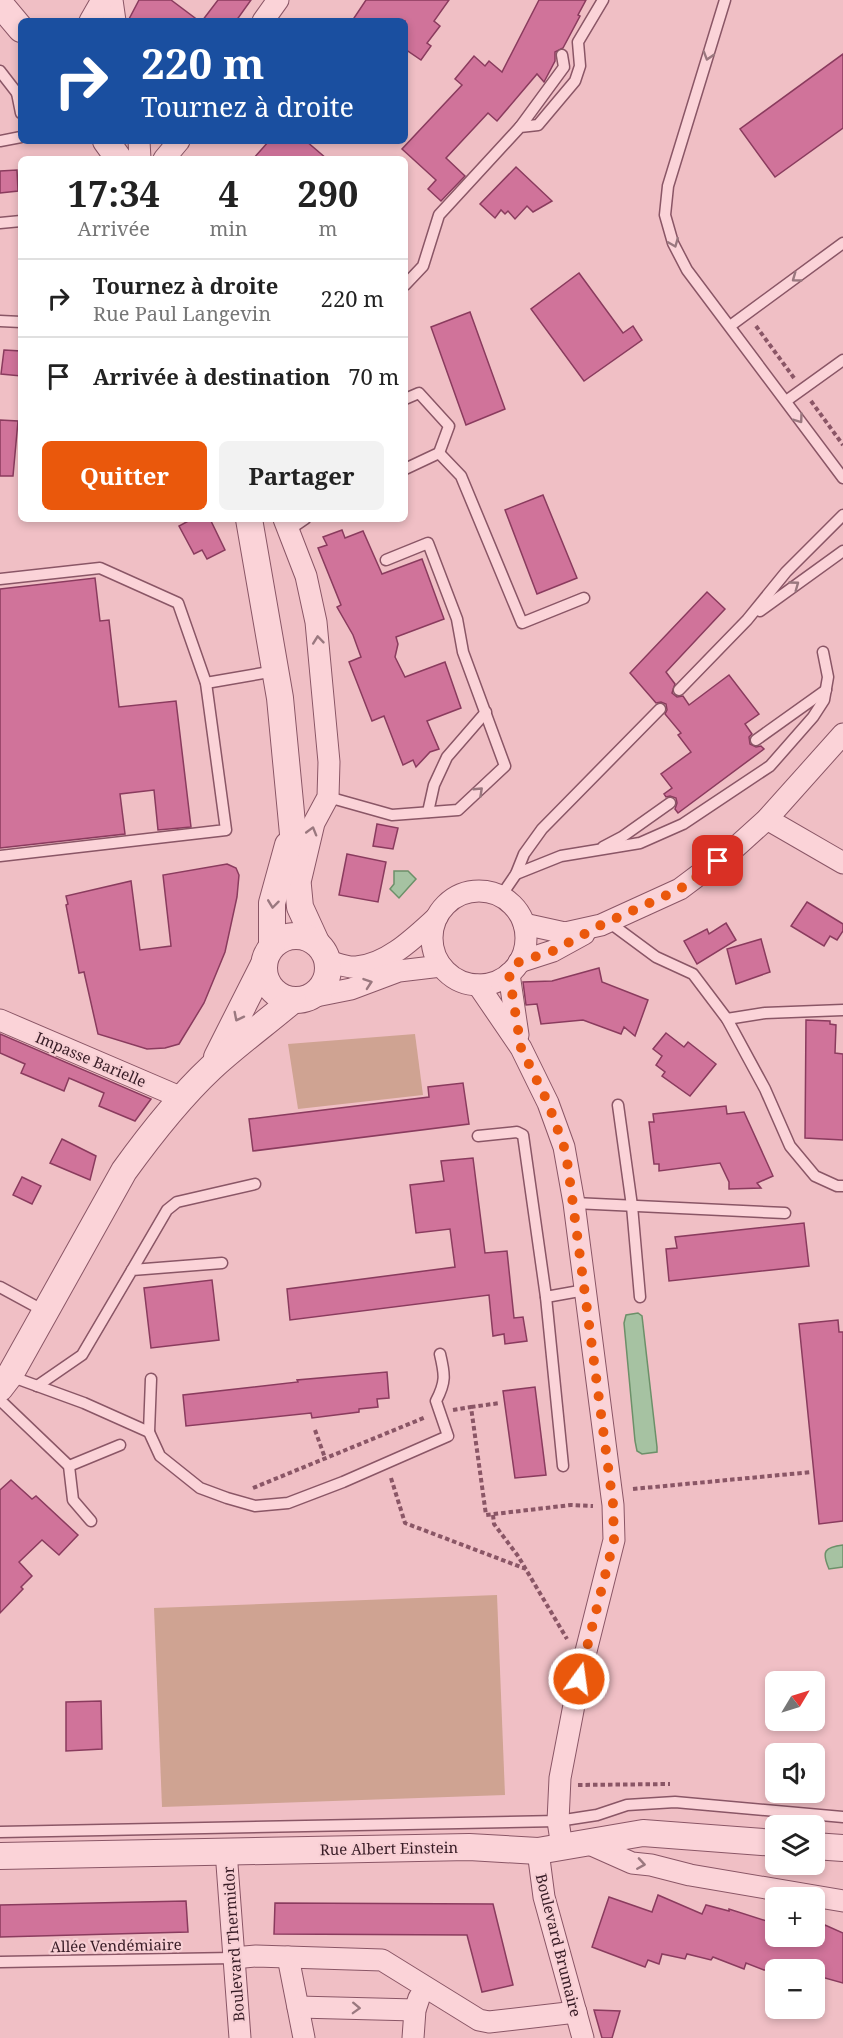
<!DOCTYPE html>
<html lang="fr">
<meta charset="utf-8">
<style>
body{margin:0;font-family:"Noto Serif",serif;background:#f2f2f2;color:#222;height:100vh;display:flex;flex-direction:column;font-size:22px;white-space:nowrap}
*{box-sizing:border-box;margin:0}
p{font-size:20px;color:#767676}
.icon{flex:none;width:33px;height:33px;fill:none;stroke:currentColor;stroke-width:2;stroke-linecap:round;stroke-linejoin:round}
.map{position:relative;flex:1;overflow:hidden}
.details{position:absolute;left:18px;top:156px;width:390px;height:366px;display:flex;flex-direction:column;background:#fff;border-radius:9px;box-shadow:0 3px 9px #0003}
.details>*{flex:none}
.top-card{position:absolute;left:18px;top:18px;width:390px;height:126px;border-radius:9px;box-shadow:0 3px 9px #0003;background:#1a4fa0;color:#fff;overflow:hidden}
.needle{width:39px;rotate:52deg}
.tools{position:absolute;left:765px;top:1671px;display:grid;gap:12px}
.tools a{display:grid;place-items:center;width:60px;height:60px;border-radius:9px;background:#fff;box-shadow:0 3px 9px #0003;font-size:30px}
.pin{position:absolute;display:grid;place-items:center;width:51px;height:51px;color:#fff;margin:-26px;border-radius:12px;box-shadow:0 3px 9px #0006}
.me{position:absolute;width:66px;margin:-33px;rotate:14deg;stroke-linejoin:round;filter:drop-shadow(0 0 4px #0008)}
.turn{display:flex;align-items:center;gap:21px;height:126px;padding:0 24px;font-size:27px}
.turn .icon{width:78px;height:78px;stroke-width:2.5}
.turn b{display:block;font-size:42px;line-height:51px}
.eta{display:flex;justify-content:space-evenly;align-items:center;height:102px;text-align:center}
.eta b{font-size:36px;font-weight:700;line-height:42px}
.cta{display:flex;gap:12px;margin-top:auto;padding:12px 24px}
.cta a{flex:1;height:69px;border-radius:9px;background:#ea580c;color:#fff;font-size:24px;font-weight:700;line-height:69px;text-align:center}
.cta a+a{background:#f2f2f2;color:#222}
ul{padding:0;list-style:none}
li{display:flex;align-items:center;gap:18px;height:78px;padding:0 24px;border-top:2px solid #e0e0e0}
li div{flex:1}
li b{display:block;font-size:22px}
li em{font-style:normal}
.map>svg:first-child{display:block}
</style>
<div class="map">
<svg width="843" height="2038" viewBox="0 0 843 2038">
<rect width="100%" height="100%" fill="#f0bfc5"/>
<g fill="#cfa392">
<path d="M415 1034 423 1095 298 1109 288 1044Z"/>
<path d="M497 1595 505 1795 162 1807 154 1608Z"/>
</g>
<g fill="#a6c2a2" stroke="#6c9069" stroke-width="1.5">
<path d="M394 871H408L416 879 399 898 390 889 394 884Z"/>
<path d="M638 1313 642 1316 657 1447V1452L642 1454 637 1451 635 1441 624 1323 626 1315Z"/>
<path d="M843 1545V1567L829 1569C821 1551 825 1547 843 1545Z"/>
</g>
<g fill="#d0739a" stroke="#8a3b5e" stroke-width="1.5">
<path d="M139 0H171L199 21H128Z"/>
<path d="M218 0H251L236 21H202Z"/>
<path d="M366 0H449L434 21 440 26 427 43 431 46 421 60 405 49V21H352Z"/>
<path d="M539 0H586L578 15 580 16 563 48 555 52V61L544 82 537 74 497 121 488 113 446 158 465 176 441 201 428 189 436 180 402 149 462 85 455 79 474 56 485 66 489 61 502 72Z"/>
<path d="M843 54V128L775 177 740 129Z"/>
<path d="M269 141H306L327 159H253Z"/>
<path d="M516 167 552 201 533 212 527 206 515 219 508 211 505 214 501 210 495 218 480 204Z"/>
<path d="M17 170 18 191 0 193V171Z"/>
<path d="M579 273 623 333 633 326 642 340 584 381 531 309Z"/>
<path d="M470 312 505 409 466 425 431 327Z"/>
<path d="M4 350 21 351V376L1 374Z"/>
<path d="M0 420 18 421 13 476H0Z"/>
<path d="M543 495 577 578 537 594 505 510Z"/>
<path d="M192 519H210L225 550 207 559 202 550 194 554 179 526Z"/>
<path d="M342 530 345 538 363 531 382 574 422 559 444 619 396 637 398 644 395 657 405 677 445 662 461 708 427 721 439 749 430 752 416 767 413 760 403 765 384 716 372 721 349 662 361 657 353 635 337 607 341 605 318 548 327 545 323 537Z"/>
<path d="M95 578 100 621 109 620 119 707 176 701 191 827 158 830 154 790 120 794 125 834 0 848V589Z"/>
<path d="M707 592 725 609 666 672 675 684 672 693 677 697 683 696 689 705 729 675 759 714 745 724 752 734 749 737 750 744 756 747 761 746 764 749 678 813 675 809 677 803 676 798 670 796 666 797 664 794 672 788 661 774 691 752 678 735 681 733 665 714 667 710 666 704 661 702 656 703 630 673Z"/>
<path d="M377 824 398 828 393 849 373 846Z"/>
<path d="M347 854 386 862 378 902 339 895Z"/>
<path d="M227 864 236 868 239 875 237 897 225 952 204 1003 179 1044 165 1048 147 1049 98 1034 84 972 79 973 66 905 68 904 66 896 131 881 140 950 171 946 163 875Z"/>
<path d="M807 902 843 924V931L837 940 830 936 824 946 791 926Z"/>
<path d="M726 923 736 940 697 964 684 941 707 929 709 934Z"/>
<path d="M761 939 770 972 736 984 727 949Z"/>
<path d="M599 968 602 982 648 1000 635 1036 624 1027 621 1034 583 1020 541 1024 537 1004 526 1005 523 982 552 981Z"/>
<path d="M806 1020 830 1021V1024L836 1025 835 1053 843 1054V1140L805 1138Z"/>
<path d="M666 1033 684 1047 688 1042 716 1064 690 1096 662 1076 665 1072 656 1065 662 1056 653 1049Z"/>
<path d="M0 1034 151 1099 135 1121 99 1106 104 1093 69 1078 64 1091 21 1073 25 1064 0 1053Z"/>
<path d="M463 1083 469 1124 253 1151 249 1119 429 1097 428 1087Z"/>
<path d="M726 1106 727 1114 744 1112 773 1176 757 1183 761 1188 729 1189V1182L720 1163 659 1171V1164H654L649 1122H654L653 1114Z"/>
<path d="M62 1139 96 1156 90 1180 50 1163Z"/>
<path d="M473 1158 485 1253 507 1251 514 1318 523 1317 527 1341 505 1344 504 1334 493 1336 489 1295 290 1320 287 1289 455 1267 450 1229 416 1233 410 1185 444 1181 441 1161Z"/>
<path d="M22 1177 41 1186 32 1204 13 1195Z"/>
<path d="M804 1223 809 1266 669 1281 666 1249 677 1248 675 1237Z"/>
<path d="M212 1280 219 1340 151 1348 144 1288Z"/>
<path d="M838 1320 839 1332H843V1521L819 1524 799 1324Z"/>
<path d="M387 1372 389 1398 377 1399 378 1407 359 1409V1412L312 1418 311 1413 186 1426 183 1395 298 1382 297 1380Z"/>
<path d="M535 1387 546 1475 515 1478 503 1391Z"/>
<path d="M11 1480 32 1499 36 1496 78 1535 59 1555 42 1540 19 1562 32 1576 21 1587 23 1589 0 1613V1490Z"/>
<path d="M101 1701 102 1749 66 1751V1702Z"/>
<path d="M658 1895 702 1914 706 1905 729 1911V1909L776 1924V1936H820L825 1925 843 1933V1983L814 1975V1970H764L746 1963 744 1969 713 1957 711 1960 687 1954 685 1959 662 1954 659 1964 648 1960 645 1967 592 1947 609 1897 652 1912Z"/>
<path d="M186 1901 188 1932 0 1937V1905Z"/>
<path d="M275 1903 493 1904 513 1985 482 1992 467 1935 274 1934Z"/>
<path d="M594 2010 620 2011 612 2038H602Z"/>
</g>
<g fill="none" stroke-linecap="round" stroke-linejoin="round">
<defs>
<g id="service">
<path d="M725 0 668 186 665 215 673 243 687 270 843 478"/>
<path d="M0 71 17 93 21 92"/>
<path d="M17 93 21 113"/>
<path d="M520 127 564 67 562 55"/>
<path d="M0 141 21 137"/>
<path d="M0 223 21 221"/>
<path d="M405 285 423 266 439 215 520 127 538 125 575 81 580 66 578 42 603 0"/>
<path d="M0 321 21 322"/>
<path d="M730 326 843 243"/>
<path d="M405 399 419 393 449 426 439 453 405 469"/>
<path d="M786 401 843 360"/>
<path d="M439 453 461 476 522 623 584 598"/>
<path d="M289 530 305 519"/>
<path d="M0 579 100 568 178 603 206 683 226 830 0 856"/>
<path d="M760 611 843 551"/>
<path d="M206 683 275 671"/>
<path d="M679 690 747 620 786 572 843 515"/>
<path d="M756 740 826 690"/>
<path d="M328 797 392 815 458 810 505 766 463 652 457 619 428 543 386 560"/>
<path d="M428 812 434 785 447 757 486 712"/>
<path d="M603 847 622 837 670 803"/>
<path d="M516 874 561 856 640 843 683 824 770 766 813 717 824 700 828 677 823 652"/>
<path d="M501 896 516 874 524 854 542 829 660 709"/>
<path d="M610 923 656 957 693 974 727 1019 765 1089 790 1146 815 1176 837 1186H843"/>
<path d="M727 1019 765 1013 843 1010"/>
<path d="M618 1105 632 1206 640 1297"/>
<path d="M478 1136 517 1132 523 1135 546 1297 585 1290"/>
<path d="M574 1203 785 1213"/>
<path d="M132 1270 167 1210 177 1202 255 1184"/>
<path d="M0 1287 46 1312"/>
<path d="M546 1297 563 1466"/>
<path d="M10 1376 84 1403 149 1432 160 1456 200 1488 227 1498 255 1506 288 1503 343 1482 448 1436 436 1401C446 1382 445 1375 440 1354"/>
<path d="M37 1386 82 1355 132 1270 222 1263"/>
<path d="M0 1400 69 1466 73 1500 91 1521"/>
<path d="M149 1432 151 1379"/>
<path d="M69 1466 120 1445"/>
<path d="M0 1832 558 1821 597 1815 627 1805 675 1802 843 1817"/>
<path d="M0 1962 233 1958"/>
</g>
<g id="minor">
<path d="M112 0 115 21"/>
<path d="M90 21 102 0"/>
<path d="M263 21 278 0"/>
<path d="M139 141 140 159"/>
<path d="M164 159 179 141"/>
<path d="M284 519 306 576 316 622 329 762 328 797 314 823 301 878"/>
<path d="M767 819 843 863"/>
<circle cx="479" cy="938" r="47"/>
<path d="M524 924 565 933 601 925 680 889 736 847 767 819 843 734"/>
<path d="M328 961C336 963 347 968 356 967 387 965 415 937 437 917"/>
<path d="M519 962 553 951 584 934"/>
<path d="M509 974 518 1035"/>
<path d="M478 985 521 1048 548 1103 564 1147 574 1203 613 1505 614 1540 579 1679 560 1778 558 1821 562 1847"/>
<path d="M311 997 351 989 399 971 441 966"/>
<path d="M0 1020 182 1098"/>
<path d="M587 1843 632 1863 651 1865 690 1875 843 1901"/>
<path d="M226 1851 240 2038"/>
<path d="M538 1851 544 1897 583 2038"/>
<path d="M288 1957 304 2038"/>
<path d="M233 1958 256 1956 382 1960 479 2020 489 2022 576 2012"/>
<path d="M298 2007 415 2010"/>
<path d="M413 2038 415 2010 419 1998"/>
</g>
<g id="tertiary">
<path d="M0 4 21 29"/>
<path d="M106 141 119 159"/>
<path d="M249 519 280 698 300 907 316 942"/>
<circle cx="296" cy="968" r="32"/>
<path d="M272 945V903L288 845"/>
<path d="M217 1057 263 966"/>
<path d="M0 1388 10 1375 124 1171C150 1135 179 1098 211 1068 237 1044 266 1023 293 1000"/>
<path d="M814 1846 843 1848"/>
<path d="M0 1856 469 1847 538 1851 643 1833 776 1843"/>
</g>
</defs>
<use href="#service" stroke="#8a5666" stroke-width="13"/>
<use href="#minor" stroke="#8a5666" stroke-width="23"/>
<use href="#tertiary" stroke="#8a5666" stroke-width="28"/>
<g stroke="#8a5666" stroke-width="4" stroke-dasharray="4.5 3" stroke-linecap="butt">
<path d="M756 326 794 378"/>
<path d="M811 401 843 445"/>
<path d="M471 1407 500 1403"/>
<path d="M453 1410 471 1407 486 1515 571 1505 593 1506"/>
<path d="M315 1430 325 1458"/>
<path d="M391 1478 405 1523 526 1569"/>
<path d="M253 1488 426 1417"/>
<path d="M633 1489 812 1472"/>
<path d="M493 1515 494 1524 518 1556 567 1639"/>
<path d="M578 1785 670 1784"/>
</g>
<use href="#service" stroke="#fbd3d8" stroke-width="10"/>
<use href="#minor" stroke="#fbd3d8" stroke-width="21"/>
<use href="#tertiary" stroke="#fbd3d8" stroke-width="26"/>
</g>
<defs><path id="oneway-chevron" d="M-2-3.5L2.5 0L-2 3.5" fill="none" stroke-width="1.6" stroke-linecap="round" stroke-linejoin="round" transform="scale(1.5)"/></defs>
<g stroke="#9a787f">
<use href="#oneway-chevron" transform="translate(708 56) rotate(107)"/>
<use href="#oneway-chevron" transform="translate(674 243) rotate(68)"/>
<use href="#oneway-chevron" transform="translate(796 278) rotate(144)"/>
<use href="#oneway-chevron" transform="translate(799 419) rotate(54)"/>
<use href="#oneway-chevron" transform="translate(795 585) rotate(-36)"/>
<use href="#oneway-chevron" transform="translate(318 640) rotate(-96)"/>
<use href="#oneway-chevron" transform="translate(479 791) rotate(-43)"/>
<use href="#oneway-chevron" transform="translate(312 831) rotate(-74)"/>
<use href="#oneway-chevron" transform="translate(273 904) rotate(97)"/>
<use href="#oneway-chevron" transform="translate(368 983) rotate(-19)"/>
<use href="#oneway-chevron" transform="translate(238 1017) rotate(117)"/>
<use href="#oneway-chevron" transform="translate(641 1864) rotate(9)"/>
<use href="#oneway-chevron" transform="translate(356 2008) rotate(2)"/>
</g>
<g fill="none" stroke-linecap="round" stroke-linejoin="round">
<path stroke="#ea580c" stroke-width="10" stroke-dasharray="0 18" d="M579 1679 614 1540 613 1504 568 1167 564 1147 548 1103 521 1048 509 974 519 962 553 951 601 925 680 889 718 861"/>
</g>
<g text-anchor="middle" dominant-baseline="central" stroke-width="4.5" stroke-linejoin="round" paint-order="stroke">
<g font-size="15" fill="#381c26" stroke="#f7cfd4">
<text transform="translate(91 1059) rotate(23)">Impasse Barielle</text>
<text transform="translate(389 1848) rotate(-1)">Rue Albert Einstein</text>
<text transform="translate(233 1944) rotate(-94)">Boulevard Thermidor</text>
<text transform="translate(116 1945) rotate(-1)">Allée Vendémiaire</text>
<text transform="translate(559 1945) rotate(76)">Boulevard Brumaire</text>
</g>
</g>
</svg>
<div class="tools">
<a><svg class="needle" viewBox="-14 -14 28 28"><path d="M0-13l5 13h-10z" fill="#e53935"/><path d="M0 13l5-13h-10z" fill="#767676"/></svg></a>
<a><svg class="icon" aria-label="sound" viewBox="0 0 24 24"><path d="M4 9h4l5-4v14l-5-4H4zM17 9q2 3 0 6"/></svg></a>
<a><svg class="icon" aria-label="layers" viewBox="0 0 24 24"><path d="M12 4l9 5-9 5-9-5zM3 14l9 5 9-5"/></svg></a>
<a>+</a>
<a>−</a>
</div>
<div class="pin" style="left:718px;top:861px;background:#d93025"><svg class="icon" aria-label="arrive" viewBox="0 0 24 24"><path d="M6 21V4h12l-3 4 3 4H6"/></svg></div>
<svg class="me" style="left:579px;top:1679px" viewBox="-20 -20 40 40"><circle r="17" fill="#ea580c" stroke="#fff" stroke-width="3"/><path d="M0-11L8 9 0 5-8 9z" fill="#fff"/></svg>
<div class="top-card">
<div class="turn"><svg class="icon" aria-label="right" viewBox="0 0 24 24"><path d="M7 20v-9h11M14 6l5 5-5 5"/></svg><div><b>220 m</b>Tournez à droite</div></div>
</div>
<section class="details">
<div class="eta">
<div><b>17:34</b><p>Arrivée</p></div>
<div><b>4</b><p>min</p></div>
<div><b>290</b><p>m</p></div>
</div>
<ul>
<li><svg class="icon" aria-label="right" viewBox="0 0 24 24"><path d="M7 20v-9h11M14 6l5 5-5 5"/></svg><div><b>Tournez à droite</b><p>Rue Paul Langevin</p></div><em>220 m</em></li>
<li><svg class="icon" aria-label="arrive" viewBox="0 0 24 24"><path d="M6 21V4h12l-3 4 3 4H6"/></svg><div><b>Arrivée à destination</b></div><em>70 m</em></li>
</ul>
<div class="cta"><a>Quitter</a><a>Partager</a></div>
</section>
</div>
